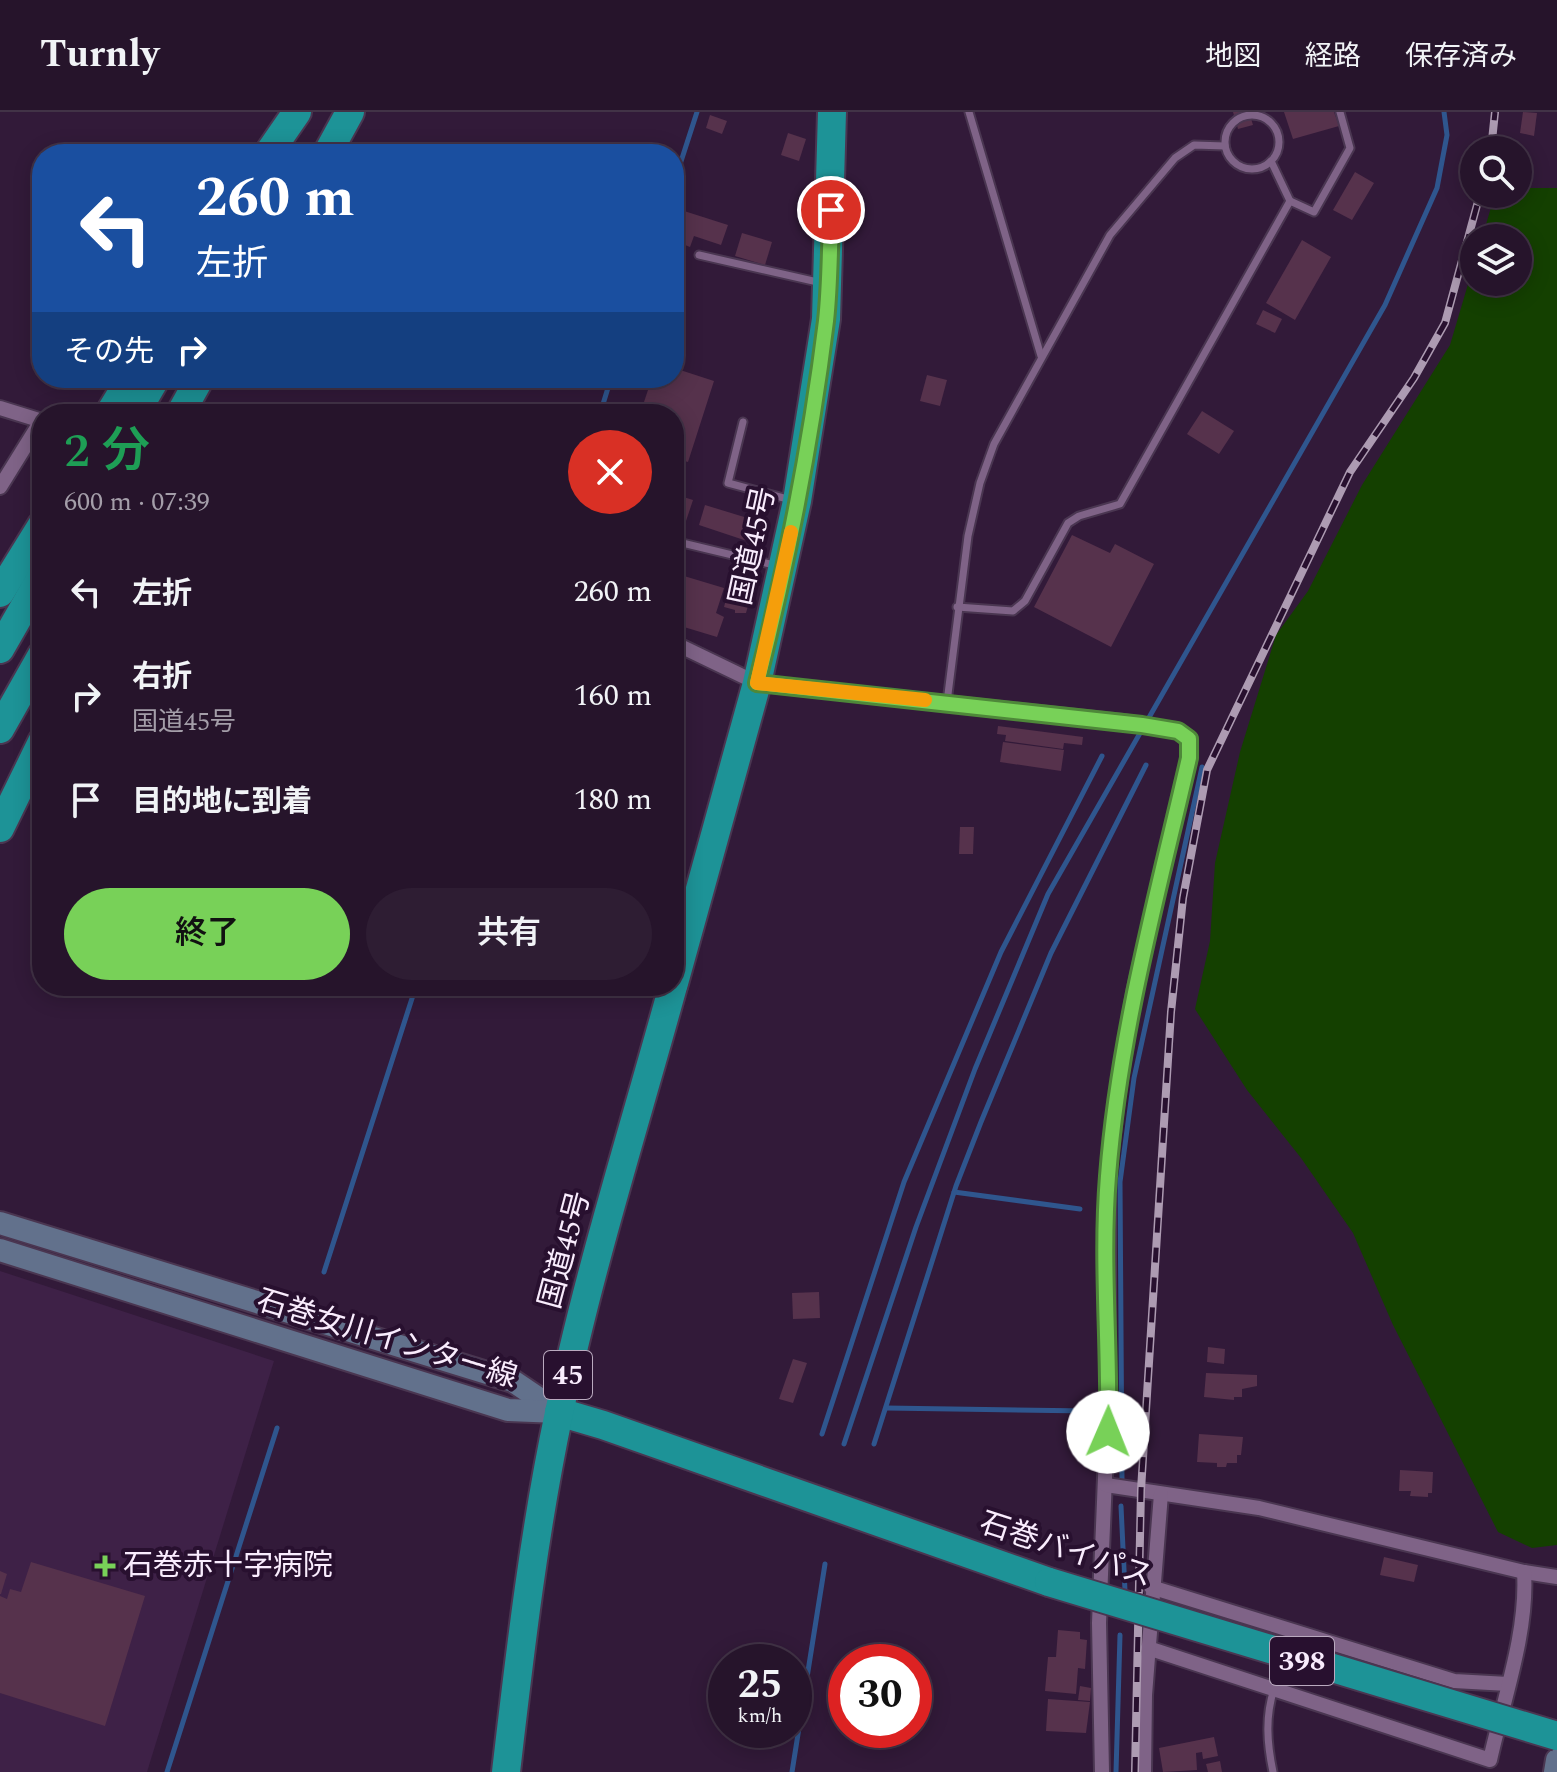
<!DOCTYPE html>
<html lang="ja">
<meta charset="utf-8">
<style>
body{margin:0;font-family:Spectral,"Noto Sans JP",serif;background:#2e1d33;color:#f1f3f6;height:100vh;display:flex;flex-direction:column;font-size:30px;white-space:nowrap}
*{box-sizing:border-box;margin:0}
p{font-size:26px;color:#a49ea9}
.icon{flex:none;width:44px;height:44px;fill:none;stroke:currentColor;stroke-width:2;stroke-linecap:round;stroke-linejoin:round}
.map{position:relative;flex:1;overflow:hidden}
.side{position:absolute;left:32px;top:292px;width:652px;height:592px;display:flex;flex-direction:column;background:#26142b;border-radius:32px;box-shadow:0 4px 20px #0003,0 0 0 2px #423347}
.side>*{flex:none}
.guide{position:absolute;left:32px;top:32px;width:652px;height:244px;border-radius:32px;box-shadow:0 4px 20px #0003,0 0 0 2px #423347;background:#1a4fa0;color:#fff;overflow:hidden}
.controls{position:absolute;left:1460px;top:24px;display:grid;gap:16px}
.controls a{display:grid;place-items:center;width:72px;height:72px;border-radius:50%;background:#26142b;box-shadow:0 4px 20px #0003,0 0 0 2px #423347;font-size:40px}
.speed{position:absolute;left:708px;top:1532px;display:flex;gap:16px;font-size:40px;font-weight:700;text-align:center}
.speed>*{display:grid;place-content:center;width:104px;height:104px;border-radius:50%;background:#26142b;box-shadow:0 4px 20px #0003,0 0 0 2px #423347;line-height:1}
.speed small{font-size:20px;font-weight:400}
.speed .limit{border:12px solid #d22;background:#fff;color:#111}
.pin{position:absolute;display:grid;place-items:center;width:68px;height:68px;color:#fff;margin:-34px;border:4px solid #fff;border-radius:50%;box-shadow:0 2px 8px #0007}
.me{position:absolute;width:88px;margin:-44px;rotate:1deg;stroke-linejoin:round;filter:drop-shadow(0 0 6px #0008)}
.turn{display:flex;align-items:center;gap:28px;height:168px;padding:0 32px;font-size:36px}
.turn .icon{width:104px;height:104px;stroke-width:2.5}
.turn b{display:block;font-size:56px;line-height:68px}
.then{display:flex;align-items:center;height:76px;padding:0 32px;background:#0003;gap:16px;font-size:30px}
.round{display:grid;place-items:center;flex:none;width:84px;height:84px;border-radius:42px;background:#2e1d33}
.summary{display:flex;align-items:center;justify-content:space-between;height:136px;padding:0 32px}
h1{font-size:48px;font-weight:600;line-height:60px;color:#1e9e55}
.button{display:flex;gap:16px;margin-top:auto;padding:16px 32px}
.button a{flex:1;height:92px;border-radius:48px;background:#78d158;color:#111;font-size:32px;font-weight:600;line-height:92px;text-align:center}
.button a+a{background:#2e1d33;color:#f1f3f6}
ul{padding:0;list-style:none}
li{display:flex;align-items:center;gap:24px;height:104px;padding:0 32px}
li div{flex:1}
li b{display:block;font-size:30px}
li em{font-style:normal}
header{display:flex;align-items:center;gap:48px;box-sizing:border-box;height:112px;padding:0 40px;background:#26142b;border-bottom:2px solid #423347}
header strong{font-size:38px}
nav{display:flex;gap:44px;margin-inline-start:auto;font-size:28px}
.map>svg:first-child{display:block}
</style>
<header>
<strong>Turnly</strong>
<nav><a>地図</a><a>経路</a><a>保存済み</a></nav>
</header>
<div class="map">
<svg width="1557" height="1660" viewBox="0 0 1557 1660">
<rect width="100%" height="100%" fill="#321a39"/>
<path fill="#3e2147" d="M0 1159 274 1249 147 1660H0Z"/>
<path fill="#144000" d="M1518 76H1557V1433L1532 1436 1498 1420 1393 1213 1353 1121 1301 1046 1247 978 1195 897 1210 829 1215 751 1240 640 1276 523 1308 479 1362 373 1450 233 1474 152V170H1518V126H1482L1495 82H1518Z"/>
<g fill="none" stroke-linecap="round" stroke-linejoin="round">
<g stroke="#2f568e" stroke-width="5">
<path d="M674 71 697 0"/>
<path d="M600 302 611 266"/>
<path d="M954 1080 1080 1097"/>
<path d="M324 1160 416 874"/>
<path d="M886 1296 1089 1299"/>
<path d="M822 1322 904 1070 1001 840 1102 644"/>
<path d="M844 1332 916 1115 975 957 1048 782 1385 193 1437 76 1447 23 1444 0"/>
<path d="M874 1332 956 1074 981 1010 1051 841 1146 653"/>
<path d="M1122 1368 1120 1070 1134 966 1202 655"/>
<path d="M1121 1394 1125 1479"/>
<path d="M167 1660 277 1316"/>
<path d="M792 1660 825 1452"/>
<path d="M1116 1660 1120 1523"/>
</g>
</g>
<g fill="#56324c">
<path d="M1233 0H1249L1253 13 1238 17Z"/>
<path d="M1284 0H1334L1339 14 1293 27Z"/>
<path d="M1523 0 1537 1 1534 24 1520 21Z"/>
<path d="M710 3 727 9 722 22 706 16Z"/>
<path d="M788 21 806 27 799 49 781 43Z"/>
<path d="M1355 60 1374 71 1352 108 1333 98Z"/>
<path d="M681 98 728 113 721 133 694 124 690 135 685 133 675 165 674 118Z"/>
<path d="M742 121 772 130 765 153 735 144Z"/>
<path d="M1302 128 1331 145 1295 208 1266 191Z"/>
<path d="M1263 198 1282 207 1275 221 1256 212Z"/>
<path d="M674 256 714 269 688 350 677 347 675 356 674 302H640L652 266H674Z"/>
<path d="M927 263 947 268 940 294 920 289Z"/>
<path d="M1202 299 1234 319 1219 342 1187 322Z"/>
<path d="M674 382 693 388 686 409 674 405Z"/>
<path d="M705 393 754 408 747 429 699 413Z"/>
<path d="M1072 423 1110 441 1115 432 1154 452 1111 535 1034 495Z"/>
<path d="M684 464 724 476 716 501 724 505 717 525 674 512V493Z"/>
<path d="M728 480 750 487 746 501H735V498L724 495Z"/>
<path d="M998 614 1083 625 1082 633 1064 631 1063 637 1005 629 1006 623 997 622Z"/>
<path d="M1003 630 1064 638 1061 659 1000 650Z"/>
<path d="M960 715H974L973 742H959Z"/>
<path d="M819 1180 820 1206 793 1207 792 1181Z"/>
<path d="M1208 1235 1225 1237 1224 1252 1207 1250Z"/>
<path d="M793 1247 807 1251 793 1291 779 1287Z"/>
<path d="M1206 1261 1257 1263V1274L1242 1277V1285H1234V1288L1204 1285Z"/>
<path d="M1199 1322 1243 1325 1241 1343H1237V1351H1227L1226 1355H1217V1351L1197 1350Z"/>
<path d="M1400 1358 1433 1360 1432 1381H1428V1385L1410 1384 1411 1379H1399Z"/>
<path d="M1384 1445 1418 1453 1414 1470 1380 1463Z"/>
<path d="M31 1450 145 1484 105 1614 0 1581V1484L7 1487 10 1477 21 1480Z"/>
<path d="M0 1459 7 1462 1 1482H0Z"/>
<path d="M1058 1518 1080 1520V1527L1087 1528 1085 1557 1078 1556 1076 1582 1045 1579 1048 1545H1056Z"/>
<path d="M1080 1574 1091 1576 1090 1589 1078 1588Z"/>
<path d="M1048 1587 1090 1590 1086 1621 1046 1619Z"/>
<path d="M1214 1625 1218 1644 1203 1647 1202 1640 1196 1641 1197 1658 1163 1660 1159 1636Z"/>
<path d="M1220 1649 1222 1660H1208L1206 1652Z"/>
</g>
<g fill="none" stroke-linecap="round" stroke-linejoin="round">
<defs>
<g id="lane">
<path d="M969 0 1041 244"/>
<circle cx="1252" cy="30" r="27"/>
<path d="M1290 89 1314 100 1350 36 1340 0"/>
<path d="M699 143 822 171"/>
<path d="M743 310 728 371 791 388"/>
<path d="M674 429 778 454"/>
<path d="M957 495 1013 499 1025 489 1068 411 1079 404 1120 392 1290 89 1271 49"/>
<path d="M947 590 968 424 980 371 994 332 1110 123 1175 46 1194 33 1225 34"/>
<path d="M1273 1660C1267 1631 1265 1605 1274 1577"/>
</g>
<g id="street">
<path d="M0 296 42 309"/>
<path d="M0 375 41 309"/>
<path d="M674 531 757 571 1123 610 1178 619 1189 627V646L1134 880 1117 987 1108 1066V1293L1099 1511 1102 1660"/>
<path d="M1106 1373 1259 1396 1524 1460 1557 1465"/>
<path d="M1151 1475 1454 1569 1508 1572"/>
<path d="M1148 1536 1490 1648C1503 1589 1528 1520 1524 1460"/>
<path d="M1144 1660 1145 1583 1161 1382"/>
</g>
<g id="secondary">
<path d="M0 1111 513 1269 559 1300"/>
<path d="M0 1138 508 1298 558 1300"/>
<path d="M1555 1660 1557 1648"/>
</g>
<g id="highway">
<path d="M268 42 297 0"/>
<path d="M327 42 350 0"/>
<path d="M109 302 131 266"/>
<path d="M135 302 156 266"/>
<path d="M180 302 200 266"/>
<path d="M0 481 42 413"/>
<path d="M0 537 42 464"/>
<path d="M0 617 42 543"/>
<path d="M0 716 42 630"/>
<path d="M674 871 757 571 797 389 826 207 832 0"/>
<path d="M559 1300 603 1313 1049 1470"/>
<path d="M506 1660C520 1540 534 1419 559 1301 589 1157 634 1016 673 874"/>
</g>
</defs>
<use href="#lane" stroke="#4a3651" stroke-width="11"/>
<use href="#street" stroke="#4a3651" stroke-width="18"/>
<use href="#secondary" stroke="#4a3651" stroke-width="26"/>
<use href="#highway" stroke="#4a3651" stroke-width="32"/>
<use href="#lane" stroke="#7f6387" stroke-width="7"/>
<use href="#street" stroke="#7f6387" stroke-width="14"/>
<use href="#secondary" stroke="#62718c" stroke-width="22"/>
<use href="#highway" stroke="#1d9397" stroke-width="28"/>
<defs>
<g id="rail">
<path d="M1491 38 1495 0"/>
<path d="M1135 1660 1141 1378 1171 900 1183 786 1207 658 1350 360 1414 266 1445 211 1480 82"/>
</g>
</defs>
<use href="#rail" stroke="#ad9bb2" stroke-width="8"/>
<use href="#rail" stroke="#28102f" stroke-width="5" stroke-dasharray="15" stroke-linecap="butt"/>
<defs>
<path id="highway-bridge" d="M1049 1470 1557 1624"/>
</defs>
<use href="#highway-bridge" stroke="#4a3651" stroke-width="32" stroke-linecap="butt"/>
<use href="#highway-bridge" stroke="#1d9397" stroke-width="28"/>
</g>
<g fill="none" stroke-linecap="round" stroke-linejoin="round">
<defs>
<path id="route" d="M831 98C830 135 830 172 826 209 811 331 787 452 757 571L1142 613 1178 619 1189 627V646C1157 785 1119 922 1108 1064 1101 1149 1110 1235 1108 1320"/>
</defs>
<use href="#route" stroke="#4e8839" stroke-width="20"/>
<use href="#route" stroke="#78d158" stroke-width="14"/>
<path stroke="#f59e0b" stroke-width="14" d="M791 420 757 571 925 588"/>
</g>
<path fill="#78d158" stroke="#28102f" stroke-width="3" d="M101 1442h8v8h8v8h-8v8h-8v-8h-8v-8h8z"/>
<g text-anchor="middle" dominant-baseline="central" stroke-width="8" stroke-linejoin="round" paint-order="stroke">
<g fill="#28102f" stroke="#baaabf" stroke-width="2">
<rect x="544" y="1239" width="48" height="48" rx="6"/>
<rect x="1270" y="1525" width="64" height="48" rx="6"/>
</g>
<g font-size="28" font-weight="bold" fill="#f9ecfd">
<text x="568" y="1263">45</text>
<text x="1302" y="1549">398</text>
</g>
<g font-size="30" fill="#f9ecfd" stroke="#28102f">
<text transform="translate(753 434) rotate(-78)">国道45号</text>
<text transform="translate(565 1138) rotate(-75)">国道45号</text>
<text transform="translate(387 1227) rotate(17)">石巻女川インター線</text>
<text transform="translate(1066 1438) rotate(18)">石巻バイパス</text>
</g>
<g font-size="30" fill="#f9ecfd" stroke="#28102f" text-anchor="start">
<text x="123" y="1454">石巻赤十字病院</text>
</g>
</g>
</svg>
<div class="controls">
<a><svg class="icon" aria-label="search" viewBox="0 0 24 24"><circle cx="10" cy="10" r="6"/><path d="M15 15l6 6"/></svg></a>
<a><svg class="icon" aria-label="layers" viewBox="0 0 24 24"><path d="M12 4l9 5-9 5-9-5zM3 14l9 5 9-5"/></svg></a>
</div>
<div class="speed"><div>25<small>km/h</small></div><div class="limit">30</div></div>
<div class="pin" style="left:831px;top:98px;background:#d93025"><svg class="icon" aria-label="arrive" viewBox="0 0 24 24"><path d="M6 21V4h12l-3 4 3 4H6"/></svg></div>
<svg class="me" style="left:1108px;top:1320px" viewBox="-20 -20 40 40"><circle r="19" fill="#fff"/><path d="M0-13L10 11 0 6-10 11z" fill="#78d158"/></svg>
<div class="guide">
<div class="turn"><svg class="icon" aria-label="left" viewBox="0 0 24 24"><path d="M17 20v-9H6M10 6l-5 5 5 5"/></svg><div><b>260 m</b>左折</div></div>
<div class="then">その先<svg class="icon" aria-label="right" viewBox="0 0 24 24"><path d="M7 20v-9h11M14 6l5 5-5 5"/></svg></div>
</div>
<section class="side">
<div class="summary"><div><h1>2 分</h1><p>600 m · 07:39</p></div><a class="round" style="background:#d93025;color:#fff"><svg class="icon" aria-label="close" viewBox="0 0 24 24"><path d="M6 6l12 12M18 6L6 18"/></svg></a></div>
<ul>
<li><svg class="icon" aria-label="left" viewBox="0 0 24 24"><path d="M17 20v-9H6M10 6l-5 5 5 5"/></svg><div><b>左折</b></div><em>260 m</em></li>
<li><svg class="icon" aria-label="right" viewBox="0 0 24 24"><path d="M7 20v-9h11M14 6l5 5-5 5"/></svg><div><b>右折</b><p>国道45号</p></div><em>160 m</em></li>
<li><svg class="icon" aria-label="arrive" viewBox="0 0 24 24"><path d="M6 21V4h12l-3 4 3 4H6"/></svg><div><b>目的地に到着</b></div><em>180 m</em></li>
</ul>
<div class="button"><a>終了</a><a>共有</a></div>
</section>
</div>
